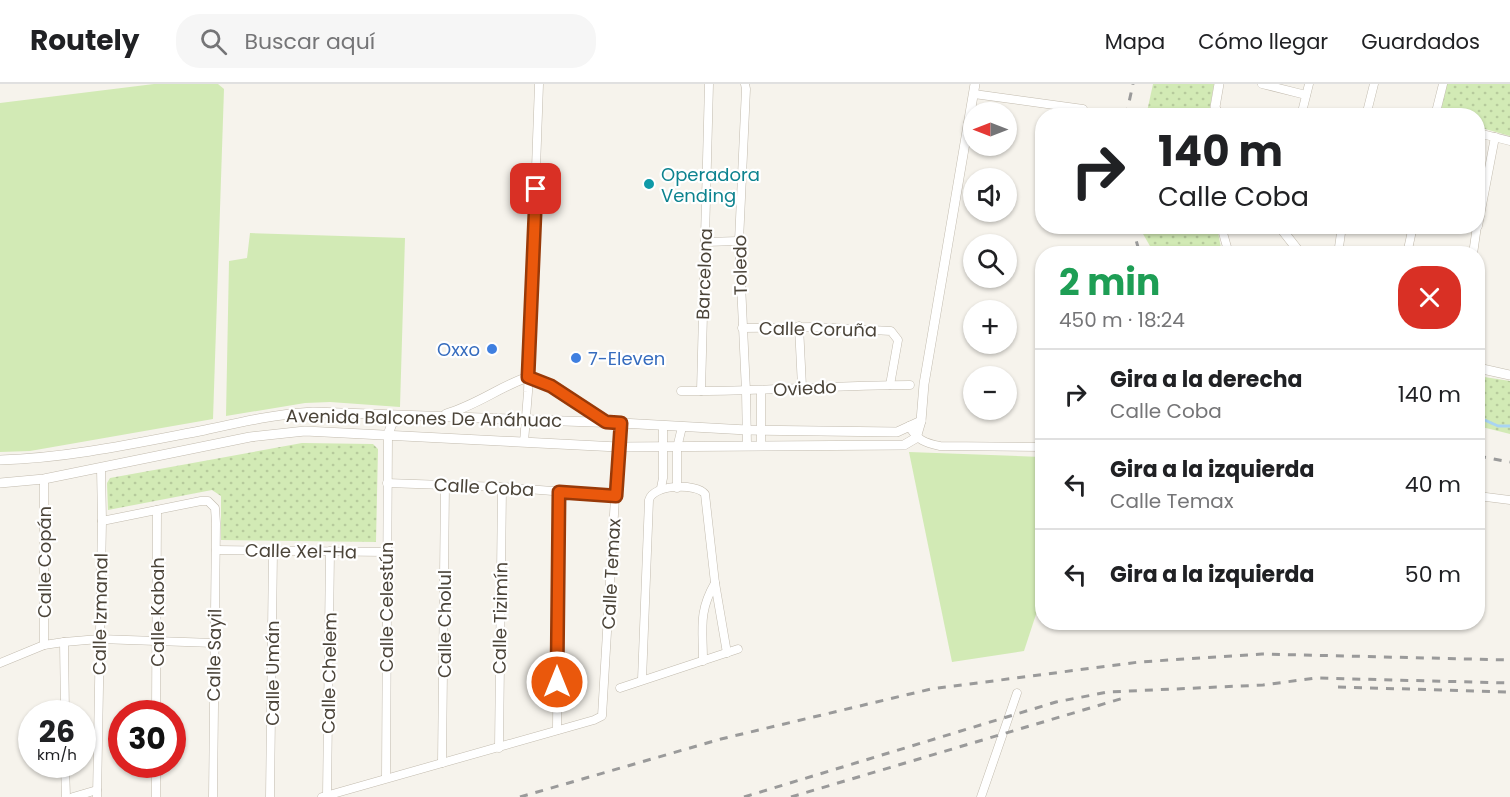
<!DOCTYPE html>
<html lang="es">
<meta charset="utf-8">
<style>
body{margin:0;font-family:Poppins,sans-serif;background:#f6f6f6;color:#202124;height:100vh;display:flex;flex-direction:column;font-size:22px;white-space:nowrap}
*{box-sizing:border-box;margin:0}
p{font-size:20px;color:#757577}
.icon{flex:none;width:33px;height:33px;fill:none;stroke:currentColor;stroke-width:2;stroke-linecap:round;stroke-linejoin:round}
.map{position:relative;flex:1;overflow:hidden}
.side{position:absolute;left:1035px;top:162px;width:450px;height:384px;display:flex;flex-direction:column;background:#fff;border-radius:24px;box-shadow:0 2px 4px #0004}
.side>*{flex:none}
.top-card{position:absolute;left:1035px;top:24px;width:450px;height:126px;border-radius:24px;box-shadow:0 2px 4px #0004;background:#fff;color:#202124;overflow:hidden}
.needle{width:39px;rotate:270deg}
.buttons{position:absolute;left:963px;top:18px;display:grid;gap:12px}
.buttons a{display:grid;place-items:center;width:54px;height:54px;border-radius:50%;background:#fff;box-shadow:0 2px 4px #0004;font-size:30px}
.speed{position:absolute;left:18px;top:616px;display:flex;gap:12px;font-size:30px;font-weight:700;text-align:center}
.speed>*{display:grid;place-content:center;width:78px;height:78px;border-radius:50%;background:#fff;box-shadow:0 2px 4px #0004;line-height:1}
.speed small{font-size:15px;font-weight:400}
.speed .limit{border:9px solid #d22;background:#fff;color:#111}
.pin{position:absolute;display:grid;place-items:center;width:51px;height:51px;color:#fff;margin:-26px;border-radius:12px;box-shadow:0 3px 9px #0006}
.me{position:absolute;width:66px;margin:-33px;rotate:0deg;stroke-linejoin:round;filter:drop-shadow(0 0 4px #0008)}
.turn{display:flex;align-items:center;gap:21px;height:126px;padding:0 24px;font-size:27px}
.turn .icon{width:78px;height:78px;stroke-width:2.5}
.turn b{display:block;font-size:42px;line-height:51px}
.round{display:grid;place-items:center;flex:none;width:63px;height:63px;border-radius:24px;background:#f6f6f6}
.overview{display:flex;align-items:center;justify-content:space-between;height:102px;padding:0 24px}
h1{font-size:36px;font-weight:700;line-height:45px;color:#1e9e55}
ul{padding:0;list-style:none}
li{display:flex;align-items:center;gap:18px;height:90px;padding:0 24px;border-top:2px solid #e0e0e0}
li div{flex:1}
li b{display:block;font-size:22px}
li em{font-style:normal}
header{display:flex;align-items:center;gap:36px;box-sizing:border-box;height:84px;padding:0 30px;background:#fff;border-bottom:2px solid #e0e0e0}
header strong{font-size:28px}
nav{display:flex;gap:33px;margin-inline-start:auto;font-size:21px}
.search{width:420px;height:54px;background:#f6f6f6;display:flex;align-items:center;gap:15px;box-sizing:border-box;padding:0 21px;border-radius:24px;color:#757577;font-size:22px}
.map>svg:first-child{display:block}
</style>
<header>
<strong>Routely</strong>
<div class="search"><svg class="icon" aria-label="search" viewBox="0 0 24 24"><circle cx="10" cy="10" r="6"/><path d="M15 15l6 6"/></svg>Buscar aquí</div>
<nav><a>Mapa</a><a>Cómo llegar</a><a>Guardados</a></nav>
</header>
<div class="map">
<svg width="1510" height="713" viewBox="0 0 1510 713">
<defs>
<pattern id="park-dots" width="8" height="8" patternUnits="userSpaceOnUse" patternTransform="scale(1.5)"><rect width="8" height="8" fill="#d2eab5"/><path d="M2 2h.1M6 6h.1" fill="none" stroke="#b6ca9c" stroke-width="1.8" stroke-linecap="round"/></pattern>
</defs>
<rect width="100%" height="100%" fill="#f6f3ec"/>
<g fill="#d2eab5">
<path d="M154 0H218L224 5 213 335 30 367 0 368V19Z"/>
<path d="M250 149 405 154 400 323 330 318 305 319 226 332 229 177 247 174Z"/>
<path d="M909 368 1042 373V512L1024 567 952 578Z"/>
</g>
<g fill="url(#park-dots)">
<path d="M1153 0H1214L1209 31 1146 32Z"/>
<path d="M1445 0H1510V52L1478 43V32H1439Z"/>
<path d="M1139 143H1217L1222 169H1154Z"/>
<path d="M1478 292 1510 297V350L1478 342Z"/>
<path d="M302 359 373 360 378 365 376 458 221 456V412L212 406 108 426 107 399 110 394Z"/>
</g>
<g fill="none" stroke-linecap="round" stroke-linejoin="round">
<path stroke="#a9d4f2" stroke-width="3" d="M1478 333 1498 342H1510"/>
<defs>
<g id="minor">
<path d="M745 0 746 5 739 157 746 307 747 361"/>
<path d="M1262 0 1306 11"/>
<path d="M974 10 1083 25"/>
<path d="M1301 32 1309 0"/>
<path d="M1366 32 1374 0"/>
<path d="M1435 32 1443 0"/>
<path d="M1478 49 1510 57"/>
<path d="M1221 142 1229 170"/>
<path d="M1478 142 1495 53"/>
<path d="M705 158 739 157"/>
<path d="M1338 170 1342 142"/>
<path d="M1407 170 1413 142"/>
<path d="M1473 170 1477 142"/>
<path d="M799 242 802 303"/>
<path d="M742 244 814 243 891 247 898 256 890 301"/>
<path d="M681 307C757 308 833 301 910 301"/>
<path d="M701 307 709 0"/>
<path d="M909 342C917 356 925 359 940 362L1042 363"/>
<path d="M524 358 528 308 539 0"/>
<path d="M761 361V306"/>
<path d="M44 395V561"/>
<path d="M387 399 502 403 616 412"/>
<path d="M661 404 663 394V342"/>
<path d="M677 404V364L682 343"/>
<path d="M1478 412 1510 416"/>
<path d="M102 437 201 417H208L215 424 216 439 213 713"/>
<path d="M216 466 386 468"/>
<path d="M64 558 65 630"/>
<path d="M703 577C703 545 698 528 715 499"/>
<path d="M0 579 44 561 64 558 99 555 214 559"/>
<path d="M642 596 649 416C653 400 697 399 705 410L715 499 727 569"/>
<path d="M620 604 738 565"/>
<path d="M156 630 157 426"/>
<path d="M557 646 559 408"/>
<path d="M499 664 502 403"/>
<path d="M442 679 445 401"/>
<path d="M65 681 66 713"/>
<path d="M386 694 388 351"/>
<path d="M327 712 330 467"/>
<path d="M73 713 97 706"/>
<path d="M97 713 102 437 101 384"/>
<path d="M156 713V681"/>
<path d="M270 713 273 466"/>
<path d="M322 713 594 636 602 632 618 363 621 339"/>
<path d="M981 713 1017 609"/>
</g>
<g id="tertiary">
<path d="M1219 32 1215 23 1219 0"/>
<path d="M1279 142 1301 170"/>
<path d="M1478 284 1510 291"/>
<path d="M446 330C477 321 499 303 528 293L551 302 606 338"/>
<path d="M388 351 392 339 405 334"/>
<path d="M0 376C69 374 137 359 205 346 241 338 276 330 313 328L621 339 747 346 897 348 921 337"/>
<path d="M0 399 44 395 250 353 305 347 618 363 904 361 916 354 921 337 924 300 975 0"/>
</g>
</defs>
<use href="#minor" stroke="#c2bbae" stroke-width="9"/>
<use href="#tertiary" stroke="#c2bbae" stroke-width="10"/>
<use href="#minor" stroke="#fff" stroke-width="8"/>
<use href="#tertiary" stroke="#fff" stroke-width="9"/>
<g stroke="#9a9a9a" stroke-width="3" stroke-dasharray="8 8" stroke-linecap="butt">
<path d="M1126 32 1133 0"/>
<path d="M1132 142 1140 170"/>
<path d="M1478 372 1510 378"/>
<path d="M1338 603 1510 608"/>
<path d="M520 713 721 655 931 605 1139 578 1262 570 1510 576"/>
<path d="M744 713 1056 618 1108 608 1263 601 1316 594 1510 599"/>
<path d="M791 713 1127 613"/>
</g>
</g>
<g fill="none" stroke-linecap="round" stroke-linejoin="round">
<defs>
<path id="route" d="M536 105 528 293 551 302 606 338 621 339 616 412 559 408 557 598"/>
</defs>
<use href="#route" stroke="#983908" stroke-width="15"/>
<use href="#route" stroke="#ea580c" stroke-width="10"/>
</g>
<circle fill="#0f9aa8" stroke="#fff" stroke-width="2" cx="649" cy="100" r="6"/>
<g fill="#3f7fe0" stroke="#fff" stroke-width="2">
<circle cx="492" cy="265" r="6"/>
<circle cx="576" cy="274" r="6"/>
</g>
<g text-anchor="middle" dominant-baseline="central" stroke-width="4.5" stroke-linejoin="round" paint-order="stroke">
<g font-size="18" fill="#0d838f" stroke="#fff" text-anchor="start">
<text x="661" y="90">Operadora<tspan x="661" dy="21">Vending</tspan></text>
</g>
<g font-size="18" fill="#4b4439" stroke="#fff">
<text transform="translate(740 181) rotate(-91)">Toledo</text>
<text transform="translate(704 190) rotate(-88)">Barcelona</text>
<text transform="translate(818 245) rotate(1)">Calle Coruña</text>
<text transform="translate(805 304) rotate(-3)">Oviedo</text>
<text transform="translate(424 334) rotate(1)">Avenida Balcones De Anáhuac</text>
<text transform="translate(484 403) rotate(3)">Calle Coba</text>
<text transform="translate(301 467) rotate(1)">Calle Xel-Ha</text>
<text transform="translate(44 478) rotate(-90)">Calle Copán</text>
<text transform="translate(611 490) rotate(-87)">Calle Temax</text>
<text transform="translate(386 523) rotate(-90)">Calle Celestún</text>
<text transform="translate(157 528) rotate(-90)">Calle Kabah</text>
<text transform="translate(100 530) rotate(-89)">Calle Izmanal</text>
<text transform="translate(500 534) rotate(-89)">Calle Tizimín</text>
<text transform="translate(444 540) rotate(-90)">Calle Cholul</text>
<text transform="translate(214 571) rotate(-89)">Calle Sayil</text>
<text transform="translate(272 589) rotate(-90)">Calle Umán</text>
<text transform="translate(329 589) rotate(-89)">Calle Chelem</text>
</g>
<g font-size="18" fill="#366cbe" stroke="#fff" text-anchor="end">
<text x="480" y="265">Oxxo</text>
<text x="588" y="274" text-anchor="start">7-Eleven</text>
</g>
</g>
</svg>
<div class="buttons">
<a><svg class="needle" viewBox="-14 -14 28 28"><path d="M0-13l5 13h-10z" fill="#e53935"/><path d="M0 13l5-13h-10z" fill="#757577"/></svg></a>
<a><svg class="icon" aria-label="sound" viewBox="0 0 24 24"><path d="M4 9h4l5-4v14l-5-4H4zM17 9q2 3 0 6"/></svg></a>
<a><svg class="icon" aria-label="search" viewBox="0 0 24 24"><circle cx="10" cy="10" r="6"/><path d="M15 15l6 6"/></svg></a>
<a>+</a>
<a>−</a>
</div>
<div class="speed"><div>26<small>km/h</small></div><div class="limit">30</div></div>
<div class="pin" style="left:536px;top:105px;background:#d93025"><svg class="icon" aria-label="arrive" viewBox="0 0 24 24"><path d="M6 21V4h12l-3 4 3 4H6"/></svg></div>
<svg class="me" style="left:557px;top:598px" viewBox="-20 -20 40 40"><circle r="17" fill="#ea580c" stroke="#fff" stroke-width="3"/><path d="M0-11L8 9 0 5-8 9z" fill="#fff"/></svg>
<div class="top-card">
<div class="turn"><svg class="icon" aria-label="right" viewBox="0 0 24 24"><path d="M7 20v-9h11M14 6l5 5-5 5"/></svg><div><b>140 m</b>Calle Coba</div></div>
</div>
<section class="side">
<div class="overview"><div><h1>2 min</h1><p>450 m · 18:24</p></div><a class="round" style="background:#d93025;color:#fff"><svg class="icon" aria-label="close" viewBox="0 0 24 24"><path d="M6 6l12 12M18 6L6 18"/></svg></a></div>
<ul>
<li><svg class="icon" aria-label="right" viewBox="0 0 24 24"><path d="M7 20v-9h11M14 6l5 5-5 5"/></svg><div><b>Gira a la derecha</b><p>Calle Coba</p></div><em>140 m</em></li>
<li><svg class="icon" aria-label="left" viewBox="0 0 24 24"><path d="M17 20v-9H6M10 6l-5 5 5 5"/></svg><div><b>Gira a la izquierda</b><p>Calle Temax</p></div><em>40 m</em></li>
<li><svg class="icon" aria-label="left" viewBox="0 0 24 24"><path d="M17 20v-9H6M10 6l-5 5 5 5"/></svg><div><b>Gira a la izquierda</b></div><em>50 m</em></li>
</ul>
</section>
</div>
